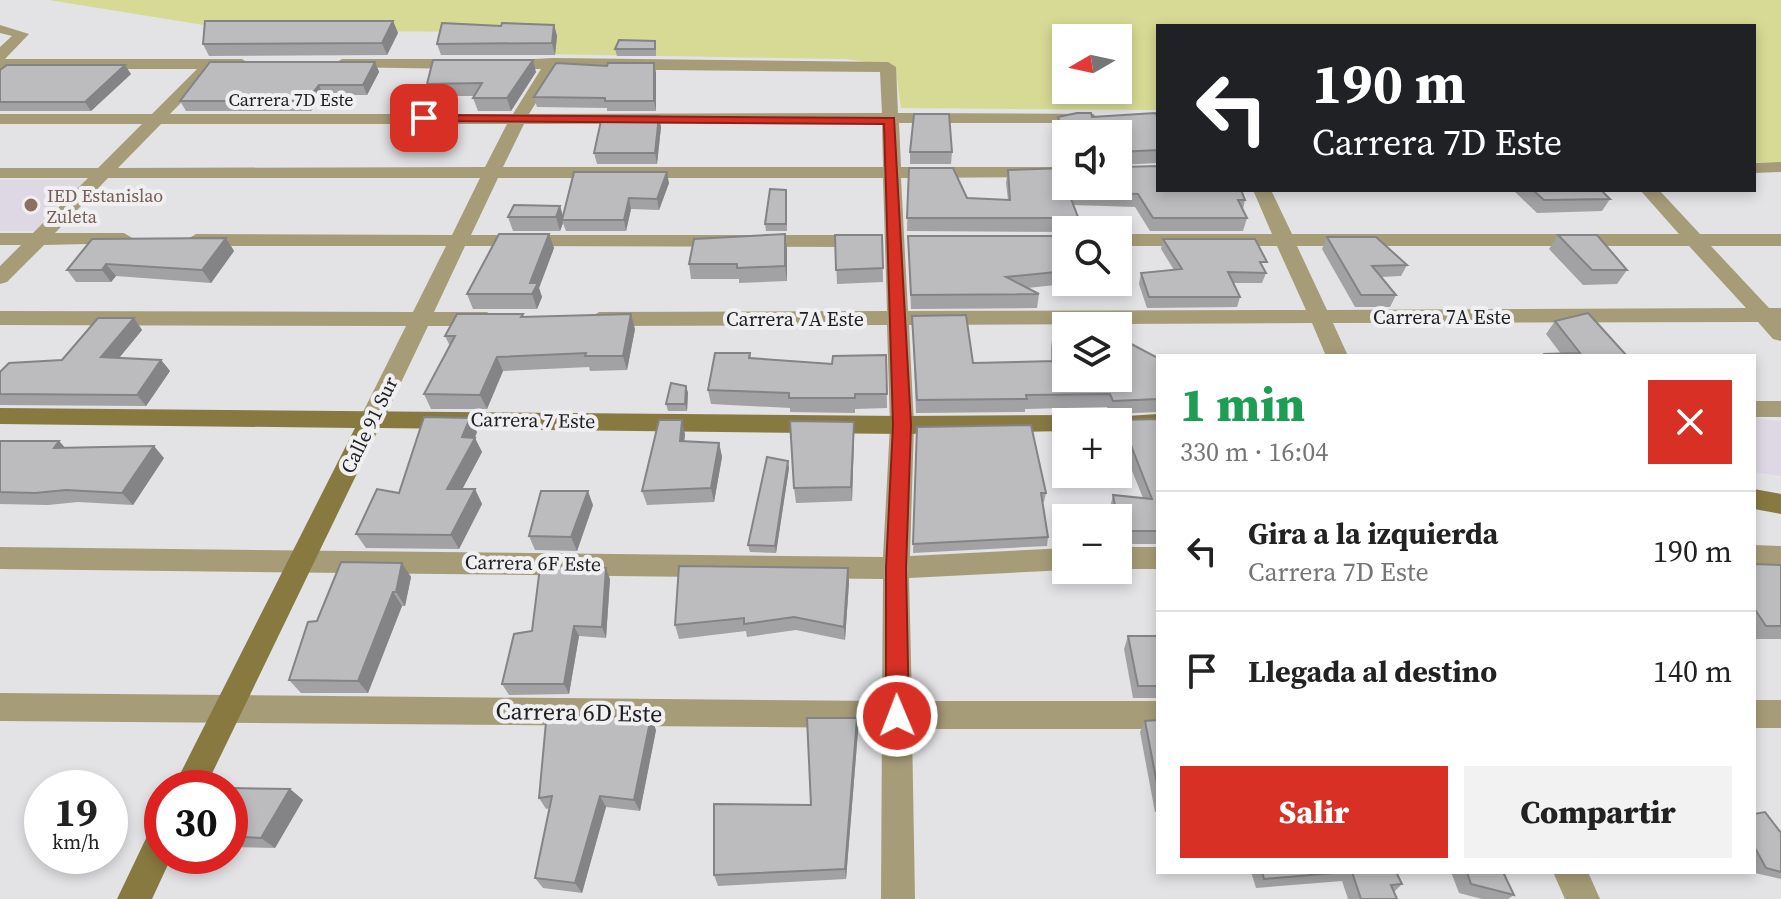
<!DOCTYPE html>
<html lang="es">
<meta charset="utf-8">
<style>
body{margin:0;font-family:"Source Serif 4",serif;background:#f2f2f2;color:#222;height:100vh;display:flex;flex-direction:column;font-size:30px;white-space:nowrap}
*{box-sizing:border-box;margin:0}
p{font-size:26px;color:#767676}
.icon{flex:none;width:44px;height:44px;fill:none;stroke:currentColor;stroke-width:2;stroke-linecap:round;stroke-linejoin:round}
.map{position:relative;flex:1;overflow:hidden}
.side{position:absolute;left:1156px;top:354px;width:600px;height:520px;display:flex;flex-direction:column;background:#fff;border-radius:0px;box-shadow:0 4px 12px #0003}
.side>*{flex:none}
.banner{position:absolute;left:1156px;top:24px;width:600px;height:168px;border-radius:0px;box-shadow:0 4px 12px #0003;background:#202124;color:#fff;overflow:hidden}
.needle{width:52px;rotate:261deg}
.tools{position:absolute;left:1052px;top:24px;display:grid;gap:16px}
.tools a{display:grid;place-items:center;width:80px;height:80px;border-radius:0px;background:#fff;box-shadow:0 4px 12px #0003;font-size:40px}
.speed{position:absolute;left:24px;top:770px;display:flex;gap:16px;font-size:40px;font-weight:700;text-align:center}
.speed>*{display:grid;place-content:center;width:104px;height:104px;border-radius:50%;background:#fff;box-shadow:0 4px 12px #0003;line-height:1}
.speed small{font-size:20px;font-weight:400}
.speed .limit{border:12px solid #d22;background:#fff;color:#111}
.pin{position:absolute;display:grid;place-items:center;width:68px;height:68px;color:#fff;margin:-34px;border-radius:16px;box-shadow:0 4px 12px #0006}
.me{position:absolute;width:88px;margin:-44px;rotate:359deg;stroke-linejoin:round;filter:drop-shadow(0 0 6px #0008)}
.turn{display:flex;align-items:center;gap:28px;height:168px;padding:0 24px;font-size:36px}
.turn .icon{width:104px;height:104px;stroke-width:2.5}
.turn b{display:block;font-size:56px;line-height:68px}
.round{display:grid;place-items:center;flex:none;width:84px;height:84px;border-radius:0px;background:#f2f2f2}
.overview{display:flex;align-items:center;justify-content:space-between;height:136px;padding:0 24px}
h1{font-size:48px;font-weight:800;line-height:60px;color:#1e9e55}
.button{display:flex;gap:16px;margin-top:auto;padding:16px 24px}
.button a{flex:1;height:92px;border-radius:0px;background:#d93025;color:#fff;font-size:32px;font-weight:800;line-height:92px;text-align:center}
.button a+a{background:#f2f2f2;color:#222}
ul{padding:0;list-style:none}
li{display:flex;align-items:center;gap:24px;height:120px;padding:0 24px;border-top:2px solid #e0e0e0}
li div{flex:1}
li b{display:block;font-size:30px}
li em{font-style:normal}
.map>svg:first-child{display:block}
</style>
<div class="map">
<svg width="1781" height="899" viewBox="0 0 1781 899">
<rect width="100%" height="100%" fill="#e3e2e5"/>
<g fill="#ddd8e3">
<path d="M0 180H88L37 231H0Z"/>
<path d="M1754 418 1781 421V476L1754 472Z"/>
</g>
<path fill="#d6da94" fill-rule="evenodd" d="M49 0H1781V162H1754V26H1158V110L901 108 895 66 846 59 539 54 555 32 241 31ZM1066 38H1118V90H1066Z"/>
<g fill="none" stroke-linecap="round" stroke-linejoin="round">
<g fill="#a69c78" fill-rule="evenodd">
<path d="M0 25 29 34 5 59H242L250 64 242 69H214L170 114H513L541 69H502L494 64 497 61 553 58 888 62 896 67 898 113 1094 114 1096 118 1094 122 1088 123H899L901 167H1066V177L901 178 908 311 1306 310 1277 246H1118V234H1272L1253 190H1271L1292 234H1679L1640 190H1659L1700 234H1781V246H1711L1769 308H1781V341L1773 339 1758 322 1333 323 1348 356H1326L1312 323 909 325 914 425 910 556 1066 548V570L909 578 912 701H1158V729H912L915 899H881L882 728 0 721V693L882 701 883 579 0 569V547L883 557 890 425 887 325 599 326 588 319 599 312 887 311 883 178H498L471 235H868L878 241 868 247 465 246 434 312H487L498 319 487 326H428L384 418 380 424 372 426 364 424 360 418 406 326 0 325V311L413 312 446 246H196L186 240 196 234 452 235 480 178H108L55 233H124L134 239 131 243 44 245 7 282 0 284V266L21 245H0V233H33L88 178H0V168H98L142 124H0V114H152L197 69H0V47L12 36 0 33ZM557 69 880 72 882 113 529 114ZM882 123 883 167H503L524 124ZM161 124H507L485 167 118 168ZM1297 246H1689L1746 308 1327 310Z"/>
<path d="M342 59H466L474 64 466 69 337 67 334 64Z"/>
<path d="M1781 162V172L1754 173V163Z"/>
<rect x="1754" y="401" width="27" height="16"/>
<path d="M1754 545 1781 546V568L1754 567Z"/>
<rect x="1118" y="547" width="40" height="22"/>
<rect x="1754" y="700" width="27" height="28"/>
<path d="M1553 872H1588L1600 899H1565Z"/>
</g>
<g fill="#887941" fill-rule="evenodd">
<path d="M0 408 902 416 1066 415 1074 417 1077 422H1066V431L902 434 379 428 205 788H173L355 428 0 424Z"/>
<path d="M1158 414V430L1118 431V422H1107L1110 417Z"/>
<path d="M1754 489 1781 494V514L1754 509Z"/>
<path d="M162 826V856H172L152 899H117L150 830Z"/>
</g>
</g>
<g fill="#a2a1a3">
<path d="M393 21 398 33 387 55 209 56 203 44Z"/>
<path d="M554 25 557 36 555 55H441L437 44 501 26Z"/>
<path d="M656 48V56H617L615 49Z"/>
<path d="M375 62 379 72 367 95H323L311 111H186L180 101Z"/>
<path d="M654 63 656 73V111H607V108L537 107 534 97 607 66Z"/>
<path d="M0 70 131 74 91 111H0Z"/>
<path d="M536 72 511 111H478L473 98 475 96H432L427 84Z"/>
<path d="M1058 117H1158V163L1119 165 1121 167 1245 200 1243 209 1247 218 1243 231H1150L1135 207 1073 205 1083 230H1066V232L907 231 909 168 967 198 1008 200 1006 183 1008 170 1118 186 1066 134V159L1056 130Z"/>
<path d="M661 127 657 164H597L594 153Z"/>
<path d="M910 152H952L951 164H910Z"/>
<path d="M669 183 659 210 631 209 626 231H566L563 223 560 231H513L508 217 560 206 563 216Z"/>
<path d="M1513 190H1601L1610 199 1602 211 1537 213Z"/>
<path d="M787 198V231H766L765 224Z"/>
<path d="M549 234 554 248 539 288 542 297 537 309H473L467 294Z"/>
<path d="M835 235H882L883 282 837 284Z"/>
<path d="M1558 235 1627 270 1617 284 1583 285 1549 249Z"/>
<path d="M908 236H1066V282H1085L1027 288 1039 294 1037 308 911 309Z"/>
<path d="M1327 237 1407 265 1401 276 1381 277 1396 295 1390 307H1355L1322 249Z"/>
<path d="M226 238 234 251 211 283 116 276 111 282H76L67 270Z"/>
<path d="M1163 239 1264 269 1266 273 1262 283H1233L1240 297 1237 307 1147 308 1139 284 1141 273 1174 270 1161 249Z"/>
<path d="M787 249V281L739 283V279H691L689 264Z"/>
<path d="M523 314 524 317 635 329 627 370 590 371 589 367 503 371 487 409H431L424 394 450 346 445 336Z"/>
<path d="M912 316 973 363 1051 361V347L1053 334 1158 358V412L1110 414 1107 407 1025 409V412L916 413Z"/>
<path d="M134 318 142 330 119 358 161 360 170 371 146 406 0 405V372L62 360Z"/>
<path d="M1555 321 1627 356H1544L1545 354H1561L1546 334Z"/>
<path d="M750 353 751 358 832 364 886 355 887 408 855 409V413L790 412V408L711 404 708 390Z"/>
<path d="M686 386 688 393 687 411H668L666 404Z"/>
<path d="M1158 419V544H1124L1118 541V518H1111L1110 508 1113 495 1143 498 1118 436 1121 420Z"/>
<path d="M917 427 1046 493 1044 502H1043L1048 537 1047 546 913 553Z"/>
<path d="M477 432 475 438 482 452 462 489H475L482 504 459 549 366 548 356 534 399 493Z"/>
<path d="M685 434 684 441 719 443 722 457 714 502 647 505 642 491Z"/>
<path d="M854 436 852 501 796 503 794 488Z"/>
<path d="M0 441H59L64 447 164 458 133 505 78 502 48 505 0 504Z"/>
<path d="M789 468 776 553 750 552 748 545Z"/>
<path d="M593 505 577 551 535 550 529 536Z"/>
<path d="M402 563 411 577 405 606H402L368 693H301L289 680 317 621Z"/>
<path d="M1754 564 1781 565V639H1754Z"/>
<path d="M848 568 849 582 845 640 796 630 747 637 746 631 679 639 675 625Z"/>
<path d="M610 579 606 638 579 636 569 694 509 695 502 684 532 631Z"/>
<path d="M1128 636H1158V698H1133L1124 649Z"/>
<path d="M857 718 858 731 846 879 718 886 714 875 811 805Z"/>
<path d="M1158 720V812H1155L1140 732 1145 721Z"/>
<path d="M656 730 640 811 606 807 582 893 543 888 535 878 550 808 546 809 539 798Z"/>
<path d="M230 788 290 789 303 800 275 848 230 847Z"/>
<path d="M1754 814 1781 833V879L1755 873 1754 871Z"/>
<path d="M1251 872H1396L1402 884 1394 892 1397 899H1348L1342 881 1256 888Z"/>
<path d="M1451 872H1503L1514 895 1508 899H1482L1459 893Z"/>
</g>
<g fill="#848385">
<path d="M393 21 398 33 387 55 382 43Z"/>
<path d="M554 25 557 36 555 55 552 43Z"/>
<path d="M533 60 536 72 511 111 507 98Z"/>
<path d="M375 62 379 72 367 95 363 85Z"/>
<path d="M654 63 656 73V111L654 101Z"/>
<path d="M125 65 131 74 91 111 85 102Z"/>
<path d="M319 85 323 95 311 111 306 101Z"/>
<path d="M659 116 661 127 657 164 655 153Z"/>
<path d="M667 172 669 183 659 210 657 199Z"/>
<path d="M629 198 631 209 626 231 624 220Z"/>
<path d="M560 206 564 220H562L563 223 560 231 556 217Z"/>
<path d="M549 234 554 248 539 288 542 297 537 309 532 294 530 283Z"/>
<path d="M785 234 787 249V281L785 266Z"/>
<path d="M226 238 234 251 211 283 202 270Z"/>
<path d="M106 264 116 276 111 282 102 270Z"/>
<path d="M631 314 635 329 627 370 623 356Z"/>
<path d="M134 318 142 330 110 369 101 357Z"/>
<path d="M497 357 503 371 487 409 480 395Z"/>
<path d="M161 360 170 371 146 406 137 395Z"/>
<path d="M686 386 688 393 687 411 685 404Z"/>
<path d="M470 418 477 432 474 439 475 438 482 452 455 503 447 489 462 437Z"/>
<path d="M682 420 685 434 683 456 680 441Z"/>
<path d="M854 422V436L852 501 851 487Z"/>
<path d="M59 441 70 453 54 448Z"/>
<path d="M719 443 722 457 714 502 711 488Z"/>
<path d="M154 446 164 458 133 505 122 493Z"/>
<path d="M788 461 789 468 776 553 775 546Z"/>
<path d="M475 489 482 504 459 549 451 535Z"/>
<path d="M588 491 593 505 577 551 571 537Z"/>
<path d="M402 563 411 577 405 606 396 592Z"/>
<path d="M606 568 610 579 606 638 602 627Z"/>
<path d="M848 568 849 582 845 640 844 627Z"/>
<path d="M393 592 402 606 368 693 358 681Z"/>
<path d="M574 626 579 636 569 694 564 684Z"/>
<path d="M651 717 656 730 640 811 634 800Z"/>
<path d="M857 718 858 731 846 879 845 869Z"/>
<path d="M290 789 303 800 275 848 261 838Z"/>
<path d="M600 796 606 807 582 893 575 883Z"/>
</g>
<g fill="#bcbbbe" stroke="#848385" stroke-width="2">
<path d="M205 21H393L382 43 203 44Z"/>
<path d="M442 23 501 26 502 23 554 25 552 43 437 44Z"/>
<path d="M619 40 655 41V49H615Z"/>
<path d="M433 60H533L507 98H473L482 83 427 84Z"/>
<path d="M210 62H375L363 85H319L306 101H180Z"/>
<path d="M556 63 607 66 608 63H654V101H605V98L534 97Z"/>
<path d="M7 65H125L85 102H0V70Z"/>
<path d="M1077 113H1091L1092 117 1155 113 1158 117V150L1118 152V158V134H1066V140L1058 117Z"/>
<path d="M914 114H949L952 152H910Z"/>
<path d="M602 116H659L655 153H594Z"/>
<path d="M1118 164 1121 167 1158 166V190H1241L1245 200H1238L1247 218H1153L1138 194 1068 191 1083 230H1071L1070 218H907L909 168H953L967 198 1010 200 1008 170 1066 168V186H1118Z"/>
<path d="M574 172H667L657 199 629 198 624 220H562Z"/>
<path d="M770 189 786 190V224H765Z"/>
<path d="M1533 190H1601L1610 199 1544 200Z"/>
<path d="M514 205 560 206 556 217H508Z"/>
<path d="M499 234H549L530 283H538L532 294H467Z"/>
<path d="M785 234V266L737 268V264H689L694 239Z"/>
<path d="M835 235H882L883 268 836 270Z"/>
<path d="M1558 235H1597L1627 270H1592Z"/>
<path d="M908 236H1066V271L1006 277 1039 294 911 295Z"/>
<path d="M1327 237H1376L1407 265 1372 266 1396 295H1361Z"/>
<path d="M226 238 202 270 106 264 102 270H67L92 239Z"/>
<path d="M1163 239H1255L1267 262H1260L1266 273 1228 272 1240 297H1149L1141 273 1182 269Z"/>
<path d="M1588 313 1627 356H1547L1545 354 1580 353 1555 321Z"/>
<path d="M457 314H523L521 317 631 314 623 356H585L586 353 497 357 480 395 424 394 455 336H445Z"/>
<path d="M966 315 973 363 1054 361 1053 334 1066 336V378H1118V337L1158 358V399L1113 401 1110 394 1026 395 1027 399 917 400 912 316Z"/>
<path d="M98 318H134L101 357 161 360 137 395 0 394V372L9 363 62 360Z"/>
<path d="M715 353H750L749 358 832 364 833 356 886 355 887 394H855V398H789V393L708 390Z"/>
<path d="M671 383 686 386 685 404H666Z"/>
<path d="M424 417 470 418 462 437 475 438 447 489H475L451 535 356 534 377 489 399 493Z"/>
<path d="M1158 419V531H1128L1119 527 1113 495 1152 499 1121 420Z"/>
<path d="M659 420H682L680 441 719 443 711 488 642 491Z"/>
<path d="M790 421 854 422 851 487 794 488Z"/>
<path d="M1031 425 1046 493H1041L1048 537 913 544 917 427Z"/>
<path d="M0 441H59L54 448 154 446 122 493 66 490 35 493 0 492Z"/>
<path d="M767 457 788 461 775 546 748 545Z"/>
<path d="M541 491H588L571 537 529 536Z"/>
<path d="M341 562 402 563 396 592H393L358 681 289 680 308 622 317 621Z"/>
<path d="M1754 564 1781 565V626H1766L1754 608Z"/>
<path d="M679 566 848 568 844 627 794 617 744 624V618L675 625Z"/>
<path d="M540 567 606 568 602 627 574 626 564 684H502L514 634 532 631Z"/>
<path d="M1128 636H1158V686H1138Z"/>
<path d="M575 716 651 717 634 800 600 796 575 883 535 878 552 796 539 798 546 722Z"/>
<path d="M807 718H857L845 869 714 875V804L811 805Z"/>
<path d="M1158 720V789L1145 721Z"/>
<path d="M230 788 290 789 261 838 230 836Z"/>
<path d="M1765 812 1781 833V872L1766 868 1754 846V814Z"/>
<path d="M1262 872H1346L1264 879Z"/>
<path d="M1352 872H1396L1402 884 1391 885 1397 899H1361Z"/>
<path d="M1467 872H1503L1514 895 1471 884Z"/>
</g>
<path fill="#d93025" stroke="#8d1f18" stroke-width="2" d="M424 115 894 118 911 425 906 568 909 716 905 724 897 727 889 724 886 716V568L893 425 884 124 420 121V116Z"/>
<circle fill="#8d6e63" stroke="#f0eff2" stroke-width="3" cx="31" cy="205" r="8"/>
<g text-anchor="middle" dominant-baseline="central" stroke-width="8" stroke-linejoin="round" paint-order="stroke">
<g font-size="18" fill="#201f21" stroke="#f0eff2">
<text x="291" y="99">Carrera 7D Este</text>
</g>
<g font-size="18" fill="#785e54" stroke="#f0eff2" text-anchor="start">
<text x="47" y="195">IED Estanislao<tspan x="47" dy="21">Zuleta</tspan></text>
</g>
<g font-size="20" fill="#201f21" stroke="#f0eff2">
<text x="1442" y="317">Carrera 7A Este</text>
<text x="795" y="319">Carrera 7A Este</text>
<text transform="translate(533 420) rotate(1)">Carrera 7 Este</text>
<text transform="translate(369 425) rotate(-64)">Calle 91 Sur</text>
<text transform="translate(533 563) rotate(1)">Carrera 6F Este</text>
</g>
<g font-size="24" fill="#201f21" stroke="#f0eff2">
<text transform="translate(579 712) rotate(1)">Carrera 6D Este</text>
</g>
</g>
</svg>
<div class="tools">
<a><svg class="needle" viewBox="-14 -14 28 28"><path d="M0-13l5 13h-10z" fill="#e53935"/><path d="M0 13l5-13h-10z" fill="#767676"/></svg></a>
<a><svg class="icon" aria-label="sound" viewBox="0 0 24 24"><path d="M4 9h4l5-4v14l-5-4H4zM17 9q2 3 0 6"/></svg></a>
<a><svg class="icon" aria-label="search" viewBox="0 0 24 24"><circle cx="10" cy="10" r="6"/><path d="M15 15l6 6"/></svg></a>
<a><svg class="icon" aria-label="layers" viewBox="0 0 24 24"><path d="M12 4l9 5-9 5-9-5zM3 14l9 5 9-5"/></svg></a>
<a>+</a>
<a>−</a>
</div>
<div class="speed"><div>19<small>km/h</small></div><div class="limit">30</div></div>
<div class="pin" style="left:424px;top:118px;background:#d93025"><svg class="icon" aria-label="arrive" viewBox="0 0 24 24"><path d="M6 21V4h12l-3 4 3 4H6"/></svg></div>
<svg class="me" style="left:897px;top:716px" viewBox="-20 -20 40 40"><circle r="17" fill="#d93025" stroke="#fff" stroke-width="3"/><path d="M0-11L8 9 0 5-8 9z" fill="#fff"/></svg>
<div class="banner">
<div class="turn"><svg class="icon" aria-label="left" viewBox="0 0 24 24"><path d="M17 20v-9H6M10 6l-5 5 5 5"/></svg><div><b>190 m</b>Carrera 7D Este</div></div>
</div>
<section class="side">
<div class="overview"><div><h1>1 min</h1><p>330 m · 16:04</p></div><a class="round" style="background:#d93025;color:#fff"><svg class="icon" aria-label="close" viewBox="0 0 24 24"><path d="M6 6l12 12M18 6L6 18"/></svg></a></div>
<ul>
<li><svg class="icon" aria-label="left" viewBox="0 0 24 24"><path d="M17 20v-9H6M10 6l-5 5 5 5"/></svg><div><b>Gira a la izquierda</b><p>Carrera 7D Este</p></div><em>190 m</em></li>
<li><svg class="icon" aria-label="arrive" viewBox="0 0 24 24"><path d="M6 21V4h12l-3 4 3 4H6"/></svg><div><b>Llegada al destino</b></div><em>140 m</em></li>
</ul>
<div class="button"><a>Salir</a><a>Compartir</a></div>
</section>
</div>
